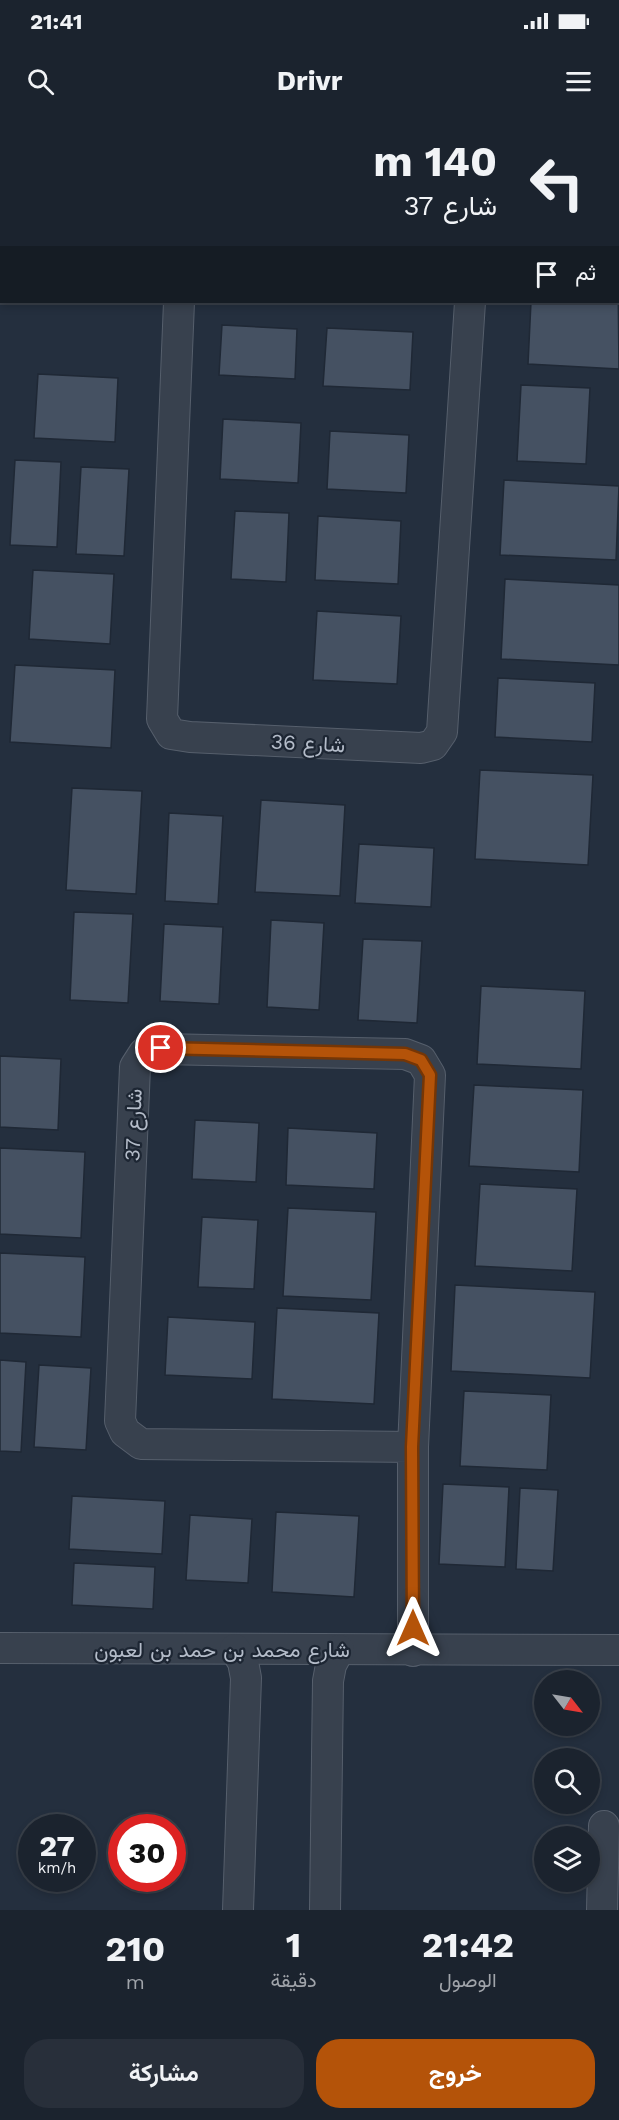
<!DOCTYPE html>
<html lang="ar">
<meta charset="utf-8">
<style>
body{margin:0;font-family:"Work Sans",Vazirmatn,sans-serif;background:#282f3a;color:#f1f3f6;direction:rtl;height:100vh;display:flex;flex-direction:column;font-size:22px;white-space:nowrap}
*{box-sizing:border-box;margin:0}
p{font-size:20px;color:#a0a4aa}
.icon{flex:none;width:33px;height:33px;fill:none;stroke:currentColor;stroke-width:2;stroke-linecap:round;stroke-linejoin:round}
.map{position:relative;height:1790px;overflow:hidden;direction:ltr}
.sheet{display:flex;flex-direction:column;background:#1b232e;flex:1}
.sheet>*{flex:none}
.top-card{position:absolute;left:0px;top:0px;width:620px;height:183px;box-shadow:0 3px 9px #0003,0 0 0 2px #39404a;direction:rtl;background:#1b232e;color:#f1f3f6;overflow:hidden}
.needle{width:39px;rotate:121deg}
.controls{position:absolute;left:534px;top:1550px;display:grid;gap:12px}
.controls a{display:grid;place-items:center;width:66px;height:66px;border-radius:50%;background:#1b232e;box-shadow:0 3px 9px #0003,0 0 0 2px #39404a;font-size:30px}
.speed{position:absolute;left:18px;top:1694px;display:flex;gap:12px;font-size:30px;font-weight:700;text-align:center}
.speed>*{display:grid;place-content:center;width:78px;height:78px;border-radius:50%;background:#1b232e;box-shadow:0 3px 9px #0003,0 0 0 2px #39404a;line-height:1}
.speed small{font-size:15px;font-weight:400}
.speed .limit{border:9px solid #d22;background:#fff;color:#111}
.pin{position:absolute;display:grid;place-items:center;width:51px;height:51px;color:#fff;margin:-26px;border:3px solid #fff;border-radius:50%;box-shadow:0 2px 6px #0007}
.me{position:absolute;width:66px;margin:-33px;rotate:0deg;stroke-linejoin:round;filter:drop-shadow(0 0 4px #0008)}
.turn{display:flex;align-items:center;gap:21px;height:126px;padding:0 24px;font-size:27px}
.turn .icon{width:78px;height:78px;stroke-width:2.5}
.turn b{display:block;font-size:42px;line-height:51px}
.then{display:flex;align-items:center;height:57px;padding:0 24px;background:#0003;gap:12px;font-size:22px}
.eta{display:flex;justify-content:space-evenly;align-items:center;height:102px;text-align:center}
.eta b{font-size:36px;font-weight:700;line-height:42px}
.action{display:flex;gap:12px;margin-top:auto;padding:12px 24px}
.action a{flex:1;height:69px;border-radius:24px;background:#b45309;color:#fff;font-size:24px;font-weight:700;line-height:69px;text-align:center}
.action a+a{background:#282f3a;color:#f1f3f6}
.status{display:flex;justify-content:space-between;align-items:center;height:42px;padding:0 30px;background:#1b232e;direction:ltr}
.status svg{height:16px;fill:currentColor}
header{display:flex;justify-content:space-between;align-items:center;height:78px;padding:0 24px;background:#1b232e;font-size:27px;font-weight:700}
.map>svg:first-child{display:block}
</style>
<div class="status"><b>21:41</b><svg viewBox="0 0 49 12"><path d="M0 12V9h3v3zM5 12V6h3v6zM10 12V3h3v9zM15 12V0h3v12zM26 1h20v11H26zM47 4h2v5h-2z"/></svg></div>
<header><svg class="icon" aria-label="menu" viewBox="0 0 24 24"><path d="M4 6h16M4 12h16M4 18h16"/></svg>Drivr<svg class="icon" aria-label="search" viewBox="0 0 24 24"><circle cx="10" cy="10" r="6"/><path d="M15 15l6 6"/></svg></header>
<div class="map">
<svg width="619" height="1790" viewBox="0 0 619 1790">
<rect width="100%" height="100%" fill="#242f3e"/>
<g fill="#455162" stroke="#1f2835" stroke-width="1.5">
<path d="M59 0H130L59 2Z"/>
<path d="M618 158 619 249 528 244 531 182H618Z"/>
<path d="M222 205 297 209 295 259 219 255Z"/>
<path d="M327 208 413 212 410 270 323 266Z"/>
<path d="M38 254 118 258 115 322 34 318Z"/>
<path d="M521 265 590 268 586 344 517 341Z"/>
<path d="M223 299 301 303 298 363 220 359Z"/>
<path d="M330 311 409 315 406 373 327 369Z"/>
<path d="M15 340 61 342 57 427 10 425Z"/>
<path d="M81 347 129 349 124 436 76 434Z"/>
<path d="M504 360 619 366 616 440 500 435Z"/>
<path d="M235 391 289 393 286 462 231 459Z"/>
<path d="M318 396 401 401 398 464 315 460Z"/>
<path d="M33 450 114 454 110 524 29 519Z"/>
<path d="M505 459 619 465V545L501 539Z"/>
<path d="M317 491 401 496 397 564 313 560Z"/>
<path d="M15 545 115 550 111 628 10 622Z"/>
<path d="M498 558 595 563 592 622 495 617Z"/>
<path d="M480 650 593 655 588 745 475 739Z"/>
<path d="M72 668 142 671 136 774 66 770Z"/>
<path d="M261 680 345 685 340 776 255 772Z"/>
<path d="M169 693 223 696 218 784 165 781Z"/>
<path d="M359 724 434 728 431 787 355 783Z"/>
<path d="M74 792 133 794 128 883 70 880Z"/>
<path d="M271 800 324 803 319 890 267 887Z"/>
<path d="M164 804 223 807 219 884 160 881Z"/>
<path d="M363 819 422 821 417 903 358 900Z"/>
<path d="M481 866 585 871 581 949 477 944Z"/>
<path d="M0 936 61 939 58 1010 0 1007Z"/>
<path d="M474 965 583 970 579 1052 469 1046Z"/>
<path d="M195 1000 259 1003 256 1062 192 1059Z"/>
<path d="M288 1008 377 1013 374 1069 286 1065Z"/>
<path d="M0 1028 85 1032 81 1118 0 1114Z"/>
<path d="M480 1064 577 1069 572 1151 475 1146Z"/>
<path d="M288 1088 376 1092 371 1180 283 1176Z"/>
<path d="M202 1097 258 1100 254 1169 198 1167Z"/>
<path d="M0 1133 85 1137 81 1217 0 1213Z"/>
<path d="M455 1165 595 1172 590 1258 451 1251Z"/>
<path d="M277 1188 379 1193 374 1284 272 1279Z"/>
<path d="M168 1197 255 1202 252 1259 165 1255Z"/>
<path d="M0 1240 26 1242 21 1332 0 1331Z"/>
<path d="M39 1245 91 1248 86 1330 34 1327Z"/>
<path d="M464 1271 551 1275 547 1350 460 1346Z"/>
<path d="M443 1364 509 1367 505 1447 439 1444Z"/>
<path d="M520 1368 558 1370 553 1451 516 1449Z"/>
<path d="M72 1376 165 1381 162 1434 69 1429Z"/>
<path d="M276 1392 359 1396 354 1477 272 1472Z"/>
<path d="M190 1395 252 1399 248 1463 186 1460Z"/>
<path d="M74 1443 155 1447 153 1489 72 1485Z"/>
</g>
<g fill="none" stroke-linecap="round" stroke-linejoin="round">
<defs>
<g id="minor">
<path d="M0 110H2"/>
<path d="M179 182 162 599 171 614 190 617 421 628 433 625 442 612 470 182"/>
<path d="M413 1327 141 1324 125 1312 120 1301 135 947 144 933 161 929 405 934 421 940 430 955 413 1327V1531"/>
<path d="M0 1528 619 1530"/>
<path d="M235 1529 243 1542 246 1558 238 1790"/>
<path d="M325 1790 328 1561 331 1545 339 1530"/>
<path d="M602 1790 604 1706"/>
</g>
</defs>
<use href="#minor" stroke="#565f6c" stroke-width="32"/>
<use href="#minor" stroke="#38414e" stroke-width="30"/>
</g>
<g fill="none" stroke-linecap="round" stroke-linejoin="round">
<defs>
<path id="route" d="M161 928 405 934 421 940 430 955 412 1327 413 1508"/>
</defs>
<use href="#route" stroke="#753606" stroke-width="15"/>
<use href="#route" stroke="#b45309" stroke-width="10"/>
</g>
<g text-anchor="middle" dominant-baseline="central" stroke-width="4.5" stroke-linejoin="round" paint-order="stroke">
<g font-size="21" fill="#b4bcc9" stroke="#1d2633">
<text transform="translate(308 623) rotate(3)">شارع 36</text>
<text transform="translate(133 1005) rotate(-88)">شارع 37</text>
<text x="222" y="1529">شارع محمد بن حمد بن لعبون</text>
</g>
</g>
</svg>
<div class="controls">
<a><svg class="needle" viewBox="-14 -14 28 28"><path d="M0-13l5 13h-10z" fill="#e53935"/><path d="M0 13l5-13h-10z" fill="#a0a4aa"/></svg></a>
<a><svg class="icon" aria-label="search" viewBox="0 0 24 24"><circle cx="10" cy="10" r="6"/><path d="M15 15l6 6"/></svg></a>
<a><svg class="icon" aria-label="layers" viewBox="0 0 24 24"><path d="M12 4l9 5-9 5-9-5zM3 14l9 5 9-5"/></svg></a>
</div>
<div class="speed"><div>27<small>km/h</small></div><div class="limit">30</div></div>
<div class="pin" style="left:161px;top:928px;background:#d93025"><svg class="icon" aria-label="arrive" viewBox="0 0 24 24"><path d="M6 21V4h12l-3 4 3 4H6"/></svg></div>
<svg class="me" style="left:413px;top:1508px" viewBox="-20 -20 40 40"><path d="M0-17L14 15 0 8-14 15z" fill="#b45309" stroke="#fff" stroke-width="4"/></svg>
<div class="top-card">
<div class="turn"><svg class="icon" aria-label="left" viewBox="0 0 24 24"><path d="M17 20v-9H6M10 6l-5 5 5 5"/></svg><div><b>140 m</b>شارع 37</div></div>
<div class="then">ثم<svg class="icon" aria-label="arrive" viewBox="0 0 24 24"><path d="M6 21V4h12l-3 4 3 4H6"/></svg></div>
</div>
</div>
<section class="sheet">
<div class="eta">
<div><b>21:42</b><p>الوصول</p></div>
<div><b>1</b><p>دقيقة</p></div>
<div><b>210</b><p>m</p></div>
</div>
<div class="action"><a>خروج</a><a>مشاركة</a></div>
</section>
